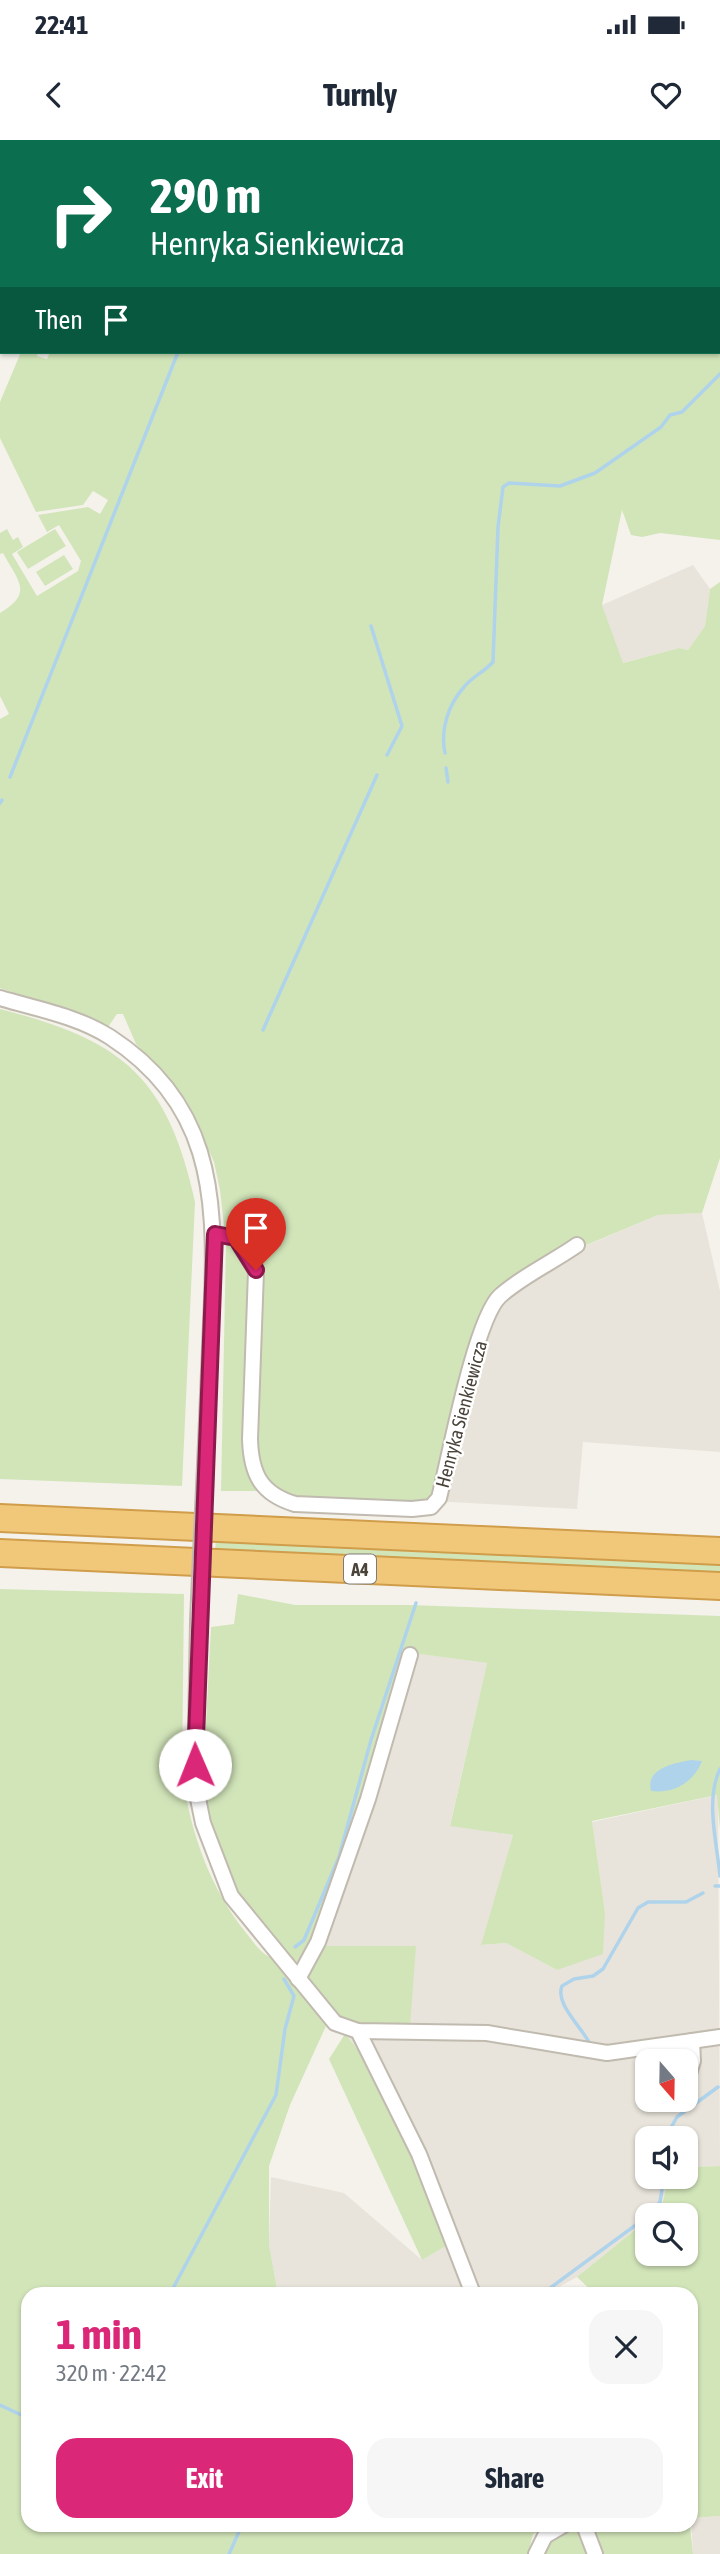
<!DOCTYPE html>
<meta charset="utf-8">
<style>
body{margin:0;font-family:"Asap Condensed",sans-serif;background:#f6f6f7;color:#1f2937;height:100vh;display:flex;flex-direction:column;font-size:26px;white-space:nowrap}
*{box-sizing:border-box;margin:0}
p{font-size:23px;color:#747a83}
.icon{flex:none;width:38px;height:38px;fill:none;stroke:currentColor;stroke-width:2;stroke-linecap:round;stroke-linejoin:round}
.map{position:relative;flex:1;overflow:hidden}
.side{position:absolute;left:21px;top:2147px;width:677px;height:245px;display:flex;flex-direction:column;background:#fff;border-radius:21px;box-shadow:0 2px 5px #0004}
.side>*{flex:none}
.banner{position:absolute;left:0px;top:0px;width:721px;height:214px;box-shadow:0 2px 5px #0004;background:#0b6e4f;color:#fff;overflow:hidden}
.needle{width:46px;rotate:160deg}
.tools{position:absolute;left:635px;top:1909px;display:grid;gap:14px}
.tools a{display:grid;place-items:center;width:63px;height:63px;border-radius:14px;background:#fff;box-shadow:0 2px 5px #0004;font-size:35px}
.pin{position:absolute;display:grid;place-items:center;width:60px;height:60px;color:#fff;margin:-72px -30px;border-radius:50% 50% 50% 0;rotate:-45deg;box-shadow:0 0 7px #0007}
.pin .icon{rotate:45deg}
.me{position:absolute;width:77px;margin:-38px;rotate:359deg;stroke-linejoin:round;filter:drop-shadow(0 0 5px #0008)}
.turn{display:flex;align-items:center;gap:24px;height:147px;padding:0 35px;font-size:32px}
.turn .icon{width:91px;height:91px;stroke-width:2.5}
.turn b{display:block;font-size:49px;line-height:60px}
.then{display:flex;align-items:center;height:66px;padding:0 35px;background:#0003;gap:14px;font-size:26px}
.round{display:grid;place-items:center;flex:none;width:74px;height:74px;border-radius:21px;background:#f6f6f7}
.overview{display:flex;align-items:center;justify-content:space-between;height:119px;padding:0 35px}
h1{font-size:42px;font-weight:700;line-height:52px;color:#db2777}
.button{display:flex;gap:14px;margin-top:auto;padding:14px 35px}
.button a{flex:1;height:80px;border-radius:21px;background:#db2777;color:#fff;font-size:28px;font-weight:700;line-height:80px;text-align:center}
.button a+a{background:#f6f6f7;color:#1f2937}
.status{display:flex;justify-content:space-between;align-items:center;height:49px;padding:0 35px;background:#fff;direction:ltr}
.status svg{height:19px;fill:currentColor}
header{display:flex;justify-content:space-between;align-items:center;height:91px;padding:0 35px;background:#fff;font-size:32px;font-weight:700}
.map>svg:first-child{display:block}
</style>
<div class="status"><b>22:41</b><svg viewBox="0 0 49 12"><path d="M0 12V9h3v3zM5 12V6h3v6zM10 12V3h3v9zM15 12V0h3v12zM26 1h20v11H26zM47 4h2v5h-2z"/></svg></div>
<header><svg class="icon" aria-label="back" viewBox="0 0 24 24"><path d="M15 5l-7 7 7 7"/></svg>Turnly<svg class="icon" aria-label="heart" viewBox="0 0 24 24"><path d="M12 20l-8-8c-3-5 5-10 8-4 3-6 11-1 8 4z"/></svg></header>
<div class="map">
<svg width="720" height="2414" viewBox="0 0 720 2414">
<rect width="100%" height="100%" fill="#f5f2ec"/>
<g fill="#e8e4db" fill-rule="evenodd">
<path d="M693 425 710 449 705 486 688 510 679 508 622 523 602 465Z"/>
<path d="M702 1073 720 1151V1312L583 1302 577 1369 433 1361 485 1172 579 1100 585 1106 658 1075Z"/>
<path d="M414 1513 487 1523 450 1685 513 1695 482 1805 506 1803 557 1830 605 1772 592 1682 718 1655 720 2026 686 2027V1998H648V2037H667L666 2051 658 2071 648 2076 647 2080 577 2137 546 2154H278L269 2104 271 2037 344 2053 422 2120 446 2106 360 1912 345 1894 352 1884 322 1806 342 1758ZM648 1922H686V1960H648Z"/>
<path d="M720 2376V2414H693L691 2378Z"/>
</g>
<g fill="#d2e5b9">
<path d="M25 0H575L28 2Z"/>
<path d="M720 116V400L660 393 642 397 631 395 622 370 602 465 623 523 679 508 688 510 705 486 710 449 720 442V1018L702 1073 658 1075 584 1106 579 1100 485 1172 443 1362 294 1361 275 1351H221L226 1103 220 1050 214 1022 186 960 136 904 123 874H117L108 887 89 877 0 848V579L9 574 0 556V473C34 453 18 441 3 413L0 414V393L7 389 13 400 18 397 23 407 12 414 37 456 78 431 81 421 59 385 47 392 38 375 88 367 100 374 108 360 93 351 83 365 36 372 0 298V262L21 212H38L37 216 47 219 50 212H719Z"/>
<path d="M55 389 66 406 28 429 17 412Z"/>
<path d="M64 415 73 429 45 446 36 432Z"/>
<path d="M0 869C122 900 167 936 195 1062L182 1346 0 1339Z"/>
<path d="M216 1392 720 1419V1440L215 1416Z"/>
<path d="M0 1449 184 1454 182 1634C191 1693 209 1747 247 1794 255 1804 261 1814 274 1819L326 1886 290 1965 269 2026V2104L278 2154H28V2385H552L533 2394 528 2414H0Z"/>
<path d="M238 1454 295 1465H409L720 1476V1689L717 1655 592 1681 605 1772 603 1814 557 1830 506 1803 481 1805 513 1695 450 1686 487 1523 405 1512 342 1715 310 1804 298 1823C243 1777 211 1712 203 1641L211 1487 234 1484Z"/>
<path d="M322 1806H416L410 1887 359 1886 337 1876 308 1837Z"/>
<path d="M345 1894C395 1951 422 2035 446 2106L422 2120 329 1919Z"/>
<path d="M720 2026V2376L691 2378V2154H595L577 2137 647 2080 648 2114H686V2076L653 2075C664 2066 666 2051 667 2037H686V2027Z"/>
<path d="M598 2385H690L693 2414H601L591 2389Z"/>
<path d="M576 2387 587 2414H540C545 2399 561 2391 576 2387Z"/>
</g>
<path fill="#afd3eb" d="M691 1620 702 1621C694 1642 674 1654 651 1651 645 1628 675 1623 691 1620Z"/>
<g fill="none" stroke-linecap="round" stroke-linejoin="round">
<g stroke="#afd3eb" stroke-width="3.5">
<path d="M11 2 14 0"/>
<path d="M103 2 104 0"/>
<path d="M371 486 402 586 387 615"/>
<path d="M445 613C440 590 448 565 464 547 472 537 484 532 493 522L498 387 503 347 509 343 560 346 595 333 661 287 670 275 682 272 720 234"/>
<path d="M446 628 448 642"/>
<path d="M10 637 178 212"/>
<path d="M0 663 2 660"/>
<path d="M263 890 377 635"/>
<path d="M720 1629C705 1660 717 1703 720 1736"/>
<path d="M715 1746H720"/>
<path d="M295 1807 304 1800 339 1717 371 1600 416 1463"/>
<path d="M590 1904C581 1886 555 1864 562 1846L574 1839 593 1836 603 1829 638 1768 648 1762H686L703 1753"/>
<path d="M665 1998 677 1977 718 1947"/>
<path d="M648 2076 660 2062 664 2037"/>
<path d="M170 2154 276 1955 285 1889 294 1856 284 1839"/>
<path d="M542 2154 648 2076"/>
<path d="M0 2265 28 2278"/>
<path d="M229 2414 242 2385"/>
</g>
<g stroke="#afd3eb" stroke-width="23">
<path d="M14 0 18 2"/>
<path d="M719 99H720"/>
</g>
<defs>
<g id="minor">
<path d="M0 858C37 869 77 876 110 897 210 962 216 1052 212 1159 210 1207 208 1255 206 1303"/>
<path d="M215 1094 236 1098 256 1131 250 1299C251 1334 261 1354 295 1364L412 1369 431 1367 439 1358C449 1319 475 1179 500 1156 522 1136 553 1122 577 1105"/>
<path d="M198 1481 195 1644 203 1683 231 1756 335 1883 358 1891 487 1893 607 1913 720 1897"/>
<path d="M298 1839 318 1802 368 1659 410 1515"/>
<path d="M358 1891 419 2014 473 2154"/>
<path d="M686 1943 693 1921 692 1901"/>
<path d="M679 1963 680 1960"/>
<path d="M584 2385 595 2414"/>
<path d="M536 2414 545 2396 564 2385"/>
</g>
<g id="motorway">
<path d="M0 1378 720 1411"/>
<path d="M0 1413 720 1446"/>
</g>
</defs>
<use href="#minor" stroke="#c0baaf" stroke-width="18"/>
<use href="#motorway" stroke="#d09d4a" stroke-width="30"/>
<use href="#minor" stroke="#fff" stroke-width="14"/>
<use href="#motorway" stroke="#f1c87a" stroke-width="26"/>
<defs>
<path id="minor-bridge" d="M198 1481 206 1303"/>
</defs>
<use href="#minor-bridge" stroke="#c0baaf" stroke-width="18" stroke-linecap="butt"/>
<use href="#minor-bridge" stroke="#fff" stroke-width="14"/>
</g>
<g fill="none" stroke-linecap="round" stroke-linejoin="round">
<defs>
<path id="route" d="M195 1625 215 1094 236 1098 256 1130"/>
</defs>
<use href="#route" stroke="#8e194d" stroke-width="18"/>
<use href="#route" stroke="#db2777" stroke-width="12"/>
</g>
<g text-anchor="middle" dominant-baseline="central" stroke-width="5" stroke-linejoin="round" paint-order="stroke">
<rect fill="#fff" stroke="#807b75" stroke-width="2" x="344" y="1414.5" width="32" height="29" rx="5"/>
<g font-size="18" font-weight="bold" fill="#49433a">
<text x="360" y="1429">A4</text>
</g>
<g font-size="19" fill="#49433a" stroke="#fff">
<text transform="translate(461 1274) rotate(-75)">Henryka Sienkiewicza</text>
</g>
</g>
</svg>
<div class="tools">
<a><svg class="needle" viewBox="-14 -14 28 28"><path d="M0-13l5 13h-10z" fill="#e53935"/><path d="M0 13l5-13h-10z" fill="#747a83"/></svg></a>
<a><svg class="icon" aria-label="sound" viewBox="0 0 24 24"><path d="M4 9h4l5-4v14l-5-4H4zM17 9q2 3 0 6"/></svg></a>
<a><svg class="icon" aria-label="search" viewBox="0 0 24 24"><circle cx="10" cy="10" r="6"/><path d="M15 15l6 6"/></svg></a>
</div>
<div class="pin" style="left:256px;top:1130px;background:#d93025"><svg class="icon" aria-label="arrive" viewBox="0 0 24 24"><path d="M6 21V4h12l-3 4 3 4H6"/></svg></div>
<svg class="me" style="left:195px;top:1625px" viewBox="-20 -20 40 40"><circle r="19" fill="#fff"/><path d="M0-13L10 11 0 6-10 11z" fill="#db2777"/></svg>
<div class="banner">
<div class="turn"><svg class="icon" aria-label="right" viewBox="0 0 24 24"><path d="M7 20v-9h11M14 6l5 5-5 5"/></svg><div><b>290 m</b>Henryka Sienkiewicza</div></div>
<div class="then">Then<svg class="icon" aria-label="arrive" viewBox="0 0 24 24"><path d="M6 21V4h12l-3 4 3 4H6"/></svg></div>
</div>
<section class="side">
<div class="overview"><div><h1>1 min</h1><p>320 m · 22:42</p></div><a class="round"><svg class="icon" aria-label="close" viewBox="0 0 24 24"><path d="M6 6l12 12M18 6L6 18"/></svg></a></div>
<div class="button"><a>Exit</a><a>Share</a></div>
</section>
</div>
